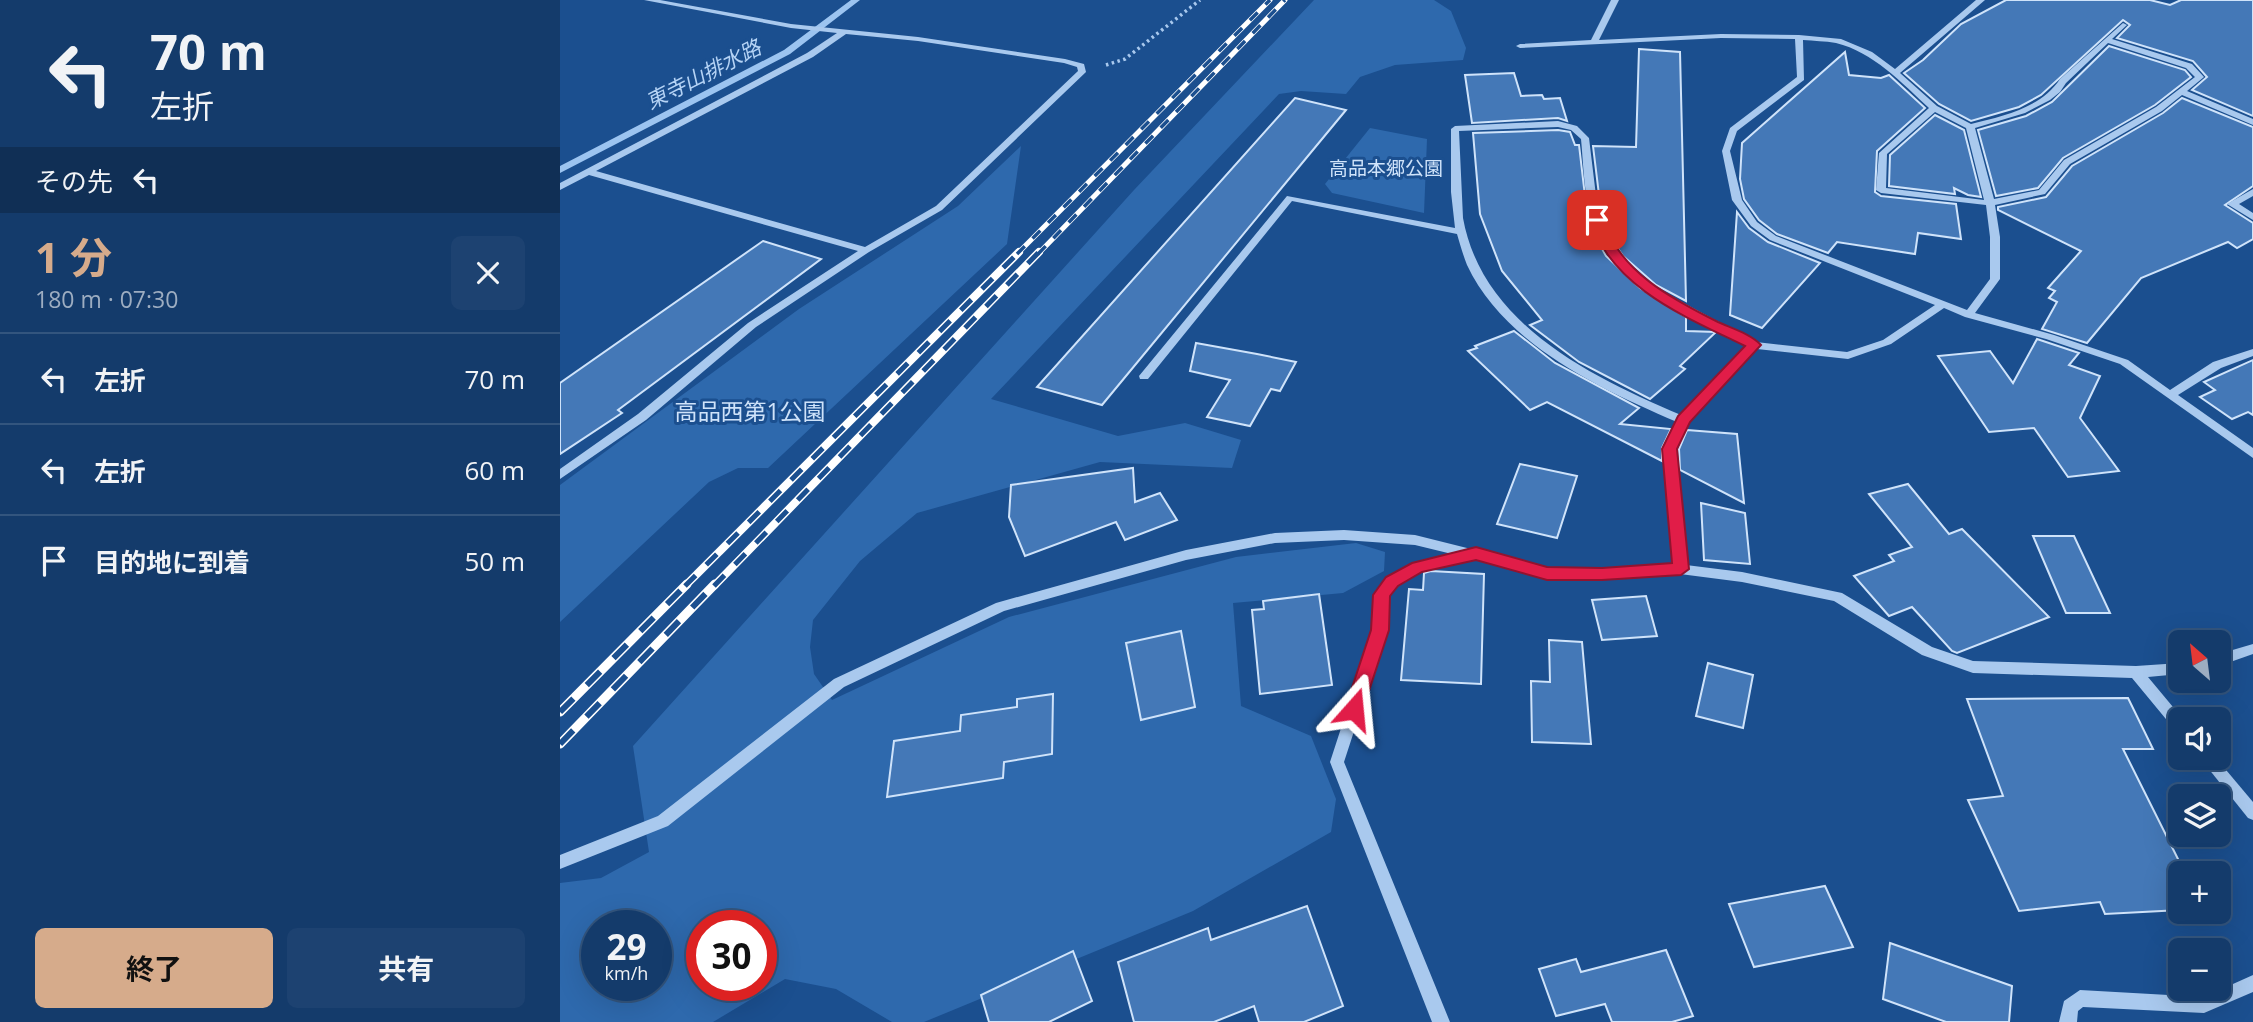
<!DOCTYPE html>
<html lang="ja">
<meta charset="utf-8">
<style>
body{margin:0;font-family:"Open Sans","Noto Sans JP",sans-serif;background:#1d4271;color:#f1f3f6;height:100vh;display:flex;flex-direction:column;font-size:26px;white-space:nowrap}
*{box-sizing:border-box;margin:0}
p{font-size:23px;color:#9dadc1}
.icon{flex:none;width:38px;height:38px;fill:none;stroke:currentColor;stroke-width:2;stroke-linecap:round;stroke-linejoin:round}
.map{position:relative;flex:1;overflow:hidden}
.drawer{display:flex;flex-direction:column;background:#143b6b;width:560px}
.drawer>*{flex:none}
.top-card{background:#143b6b;color:#f1f3f6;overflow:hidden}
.needle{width:46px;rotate:332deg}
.controls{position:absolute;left:1608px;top:630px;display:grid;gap:14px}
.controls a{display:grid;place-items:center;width:63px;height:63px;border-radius:10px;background:#143b6b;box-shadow:0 7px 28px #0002,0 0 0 2px #33557e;font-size:35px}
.speed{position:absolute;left:21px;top:910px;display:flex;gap:14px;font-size:35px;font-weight:700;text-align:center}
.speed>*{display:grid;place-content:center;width:91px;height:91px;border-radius:50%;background:#143b6b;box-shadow:0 7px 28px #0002,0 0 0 2px #33557e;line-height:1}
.speed small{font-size:18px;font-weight:400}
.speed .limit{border:10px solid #d22;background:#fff;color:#111}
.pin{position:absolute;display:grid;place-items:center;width:60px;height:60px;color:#fff;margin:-30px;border-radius:14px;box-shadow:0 4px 10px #0006}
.me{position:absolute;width:77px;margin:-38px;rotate:18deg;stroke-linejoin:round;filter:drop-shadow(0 0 5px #0008)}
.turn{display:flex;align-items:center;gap:24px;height:147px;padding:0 35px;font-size:32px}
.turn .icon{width:91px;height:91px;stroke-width:2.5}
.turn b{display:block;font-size:49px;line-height:60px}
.then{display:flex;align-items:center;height:66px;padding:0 35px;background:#0003;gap:14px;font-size:26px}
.round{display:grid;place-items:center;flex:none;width:74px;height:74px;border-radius:10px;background:#1d4271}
.summary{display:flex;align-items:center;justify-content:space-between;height:119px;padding:0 35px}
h1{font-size:42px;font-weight:700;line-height:52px;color:#d6ab8b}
.primary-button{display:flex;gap:14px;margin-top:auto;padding:14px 35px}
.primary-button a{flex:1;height:80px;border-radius:10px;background:#d6ab8b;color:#111;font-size:28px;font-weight:700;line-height:80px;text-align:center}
.primary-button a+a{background:#1d4271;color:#f1f3f6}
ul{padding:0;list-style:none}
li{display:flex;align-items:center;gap:21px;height:91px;padding:0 35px;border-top:2px solid #33557e}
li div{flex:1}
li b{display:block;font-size:26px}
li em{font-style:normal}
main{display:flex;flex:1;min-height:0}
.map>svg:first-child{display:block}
</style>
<main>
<section class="drawer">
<div class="top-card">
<div class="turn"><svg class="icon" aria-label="left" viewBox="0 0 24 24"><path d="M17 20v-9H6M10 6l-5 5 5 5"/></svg><div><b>70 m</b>左折</div></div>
<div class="then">その先<svg class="icon" aria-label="left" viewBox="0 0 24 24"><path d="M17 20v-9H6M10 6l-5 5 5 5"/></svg></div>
</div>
<div class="summary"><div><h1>1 分</h1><p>180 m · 07:30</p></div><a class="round"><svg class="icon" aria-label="close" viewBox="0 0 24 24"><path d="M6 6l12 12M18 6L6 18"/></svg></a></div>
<ul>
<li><svg class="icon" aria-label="left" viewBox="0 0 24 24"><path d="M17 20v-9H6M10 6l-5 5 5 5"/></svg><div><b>左折</b></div><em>70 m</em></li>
<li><svg class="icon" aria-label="left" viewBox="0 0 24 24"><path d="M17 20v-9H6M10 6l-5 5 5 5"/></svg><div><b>左折</b></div><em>60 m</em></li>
<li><svg class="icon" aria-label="arrive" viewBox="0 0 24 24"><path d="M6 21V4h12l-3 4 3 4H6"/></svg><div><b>目的地に到着</b></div><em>50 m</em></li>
</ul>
<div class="primary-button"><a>終了</a><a>共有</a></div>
</section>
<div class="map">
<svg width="1693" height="1022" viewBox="0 0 1693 1022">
<rect width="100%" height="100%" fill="#1b4f8f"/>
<g fill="#2e69ad" fill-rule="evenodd">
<path d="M754 0H874L891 11 906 48 903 60 835 65 800 77 786 94 741 91 719 94 431 399 558 436 625 423 681 440 672 468 540 462 357 513 300 561 253 620 250 647 254 674 272 700 449 617 676 557 796 543 825 552 824 571 783 593 673 603 681 706 751 736 776 799 771 832 633 911 364 1022H332L276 989 225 979 153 1022H0V883L41 878 89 852 73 746 574 190ZM37 926H96V985H37ZM142 926H201V985H142Z"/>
<path d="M810 128 867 139 864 213 772 193 765 184Z"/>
<path d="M461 146 447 244 208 468H178L149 482 0 622V485L239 309 398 206Z"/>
</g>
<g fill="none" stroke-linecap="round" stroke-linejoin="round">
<path fill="#9cc4f0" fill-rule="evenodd" d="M291 0H300L230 54 0 173V166L224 50Z"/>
</g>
<g fill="#4478b7" stroke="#cfe3fa" stroke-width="2">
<path d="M1446 0H1590L1610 5 1621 0H1693V116L1632 90 1647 77 1633 61 1557 38 1570 25 1563 20 1481 95 1459 107 1411 121 1379 104 1344 73 1363 60 1401 24Z"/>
<path d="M1549 46 1625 70 1631 77 1595 105 1503 158 1478 188 1436 196 1418 130 1466 116 1492 102Z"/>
<path d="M1079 49 1120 52 1126 301 1096 285 1063 256 1049 235 1040 203 1033 146 1076 147Z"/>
<path d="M1285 52 1289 75 1321 78 1329 75 1365 108 1317 151 1315 192 1321 196 1396 204 1401 239 1358 233 1355 254 1277 242 1268 253 1217 234 1199 220 1184 199 1180 179 1182 143Z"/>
<path d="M954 73 961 96 982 95 984 99 1000 98 1007 121 998 118 912 123 905 75Z"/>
<path d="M735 98 786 110 542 405 477 387Z"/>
<path d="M1622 98 1693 127V186L1665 205 1693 223V239L1677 248 1668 242 1581 278 1527 343 1482 329 1497 302 1489 298 1495 291 1488 288 1521 251 1438 210V207L1486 197 1512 166 1603 113Z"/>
<path d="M1375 115 1404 130 1421 197 1408 195 1394 188 1395 194 1329 186 1330 155Z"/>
<path d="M998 130 1010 132 1015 145H1019L1027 213 1035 236 1046 256 1080 288 1126 317V331L1156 332 1120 366 1125 369 1090 399 1019 362 970 325 982 320 942 271 920 214 913 133Z"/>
<path d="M1177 212 1189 228 1208 242 1260 263 1202 328 1170 315Z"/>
<path d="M203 241 261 259 58 410 62 413 0 454V383Z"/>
<path d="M954 331 995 363 1079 408 1060 424 1111 429 1102 448V461L987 402 970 410 908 351 917 348 915 346Z"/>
<path d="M1477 339 1519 353 1509 365 1540 376 1520 418 1559 471 1508 477 1474 428 1429 432 1378 356 1430 351 1453 383Z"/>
<path d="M636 343 697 354 736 362 720 391 711 389 690 426 647 417 670 380 630 371Z"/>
<path d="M1693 360V415L1688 412 1672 419 1640 397 1655 390 1644 382Z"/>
<path d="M1127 430 1177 434 1184 503 1120 470 1119 449Z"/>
<path d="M960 464 1017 476 997 538 937 524Z"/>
<path d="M573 468 575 502 600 493 617 520 565 540 556 522 465 556 449 517 451 485Z"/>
<path d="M1348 484 1389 534 1402 529 1489 617 1397 653 1392 651 1352 607 1329 616 1294 576 1334 561 1329 555 1352 547 1309 494Z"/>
<path d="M1141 503 1185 513 1190 564 1144 560Z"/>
<path d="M1473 536H1514L1550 613H1506Z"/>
<path d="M871 571 924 574 921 684 841 680 849 589 863 590 864 573Z"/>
<path d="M759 594 772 685 700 694 692 610 704 609 703 601Z"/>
<path d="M1086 596 1097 636 1042 640 1032 600Z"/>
<path d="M621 631 635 707 581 720 566 643Z"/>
<path d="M989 640 1022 642 1031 744 972 742 971 681 990 682Z"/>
<path d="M1148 663 1193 675 1183 728 1136 716Z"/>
<path d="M493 694 492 754 444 762 443 778 327 797 334 741 400 731 401 715 457 707V699Z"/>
<path d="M1568 698 1593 749H1563L1620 863V910L1545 914 1540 902 1459 911 1408 800 1443 796 1407 699Z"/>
<path d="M1265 886 1293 947 1194 967 1169 904Z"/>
<path d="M747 906 783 1006 744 1022H699L694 1006 654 1022H574L558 962 648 928 651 940Z"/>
<path d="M1330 943 1452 986 1449 1022H1386L1323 999Z"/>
<path d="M1106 950 1133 1016 1112 1022H1052L1045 1004 996 1016 979 969 1016 959 1021 972Z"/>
<path d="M513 951 532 1001 489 1022H429L421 995Z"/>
</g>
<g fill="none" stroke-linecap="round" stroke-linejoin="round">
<path stroke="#a9c9ee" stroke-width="3.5" stroke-dasharray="2.5 3.5" stroke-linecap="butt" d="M546 65 565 59 640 0"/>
<g fill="#a9c9ee" fill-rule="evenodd">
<path d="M84 0H100L231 24 358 37 505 59 524 64 526 72 382 210 309 252 196 327 86 420 0 479V469L78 414 188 323 298 251 29 175 0 190V183L247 53 277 33 231 28ZM286 34 358 41 504 63 517 67 518 71 376 206 305 247 36 171 253 57Z"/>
<path d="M1051 0H1059L1039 40 1161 34 1239 35 1281 39 1312 52 1335 69 1416 0H1425L1340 73 1377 106 1411 124C1443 116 1481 108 1500 79L1563 23 1567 25 1552 39 1632 64 1644 77 1627 91 1693 119V125L1622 95 1602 111 1510 164 1485 194 1435 205 1440 237V279L1415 313 1494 335 1568 360 1610 390 1653 362 1693 349V356L1661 368 1618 395 1693 448V458L1560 364 1486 339 1405 317 1384 308 1331 344 1288 359 1197 349 1128 422 1116 449 1126 565 1182 572 1282 593 1372 647 1413 661 1576 666 1620 663V674L1588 677 1623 719H1620V732L1615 730 1572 678 1413 673 1362 655 1274 601 1182 582 1120 574 1042 579 987 578 911 559 861 571 837 585 827 596V630L784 762 890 1022H872L770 762 813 630 814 595C831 567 862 561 892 554L855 545 784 540 715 543 626 560 444 611 284 687 108 826 0 869V855L98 816 274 679 436 603 626 550 715 533 784 530 855 535 987 568 1042 569 1113 565 1104 449 1117 422C1040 389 944 344 907 265 903 255 900 244 897 234L732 201 588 379H580L579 376 727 196 895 228 891 192V129L895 126 998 121 1017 126 1029 138 1037 204 1047 236 1061 258 1094 287 1196 342 1287 352 1323 340 1375 305 1210 240 1191 226 1172 200 1162 151 1170 128 1237 77 1235 39 1161 38 960 48 956 46 960 44 1031 40ZM1243 40C1254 41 1265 41 1276 43 1313 52 1342 83 1369 108L1319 153 1316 190 1321 193 1426 205 1430 237V279L1407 310 1216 236 1197 222 1182 200 1170 151 1177 131 1244 80ZM1548 43 1626 68 1635 77 1596 107 1504 160 1479 190 1434 199 1415 128 1465 113 1490 100 1500 92 1506 83ZM1375 112 1406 128 1424 200 1326 188 1327 154ZM998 127 1011 130 1021 139C1024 171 1024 205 1037 235 1059 288 1139 319 1187 346L1121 415C1031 377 922 324 903 218L899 131Z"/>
<path d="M1693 189V196L1679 204 1693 213V220L1667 204Z"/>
<path d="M1693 644V654L1659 666V654Z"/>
<path d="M1640 758H1656L1693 802V820L1688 818Z"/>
<path d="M1693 975V992L1644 1013 1523 1007 1518 1011 1517 1022H1499L1504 1001 1520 990 1644 997Z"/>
</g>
<defs>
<g id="rail-far2">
<path d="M457 254 710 0"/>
<path d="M478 254 725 0"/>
</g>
<g id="rail-far1">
<path d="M125 586 459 252"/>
<path d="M154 586 479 252"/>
</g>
<g id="rail">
<path d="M0 712 127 584"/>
<path d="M0 744 155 584"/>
</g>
</defs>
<use href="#rail-far2" stroke="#fff" stroke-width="5"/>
<use href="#rail-far1" stroke="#fff" stroke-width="8"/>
<use href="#rail" stroke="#fff" stroke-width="9"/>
<use href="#rail-far2" stroke="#1b4f8f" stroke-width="3.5" stroke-dasharray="11" stroke-linecap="butt"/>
<use href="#rail-far1" stroke="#1b4f8f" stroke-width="5" stroke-dasharray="15" stroke-linecap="butt"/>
<use href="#rail" stroke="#1b4f8f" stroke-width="6" stroke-dasharray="19" stroke-linecap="butt"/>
</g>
<path fill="#e11d48" stroke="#92132f" stroke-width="2" d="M1037 216 1043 220C1060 272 1112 299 1158 322 1171 328 1191 334 1201 345L1130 422 1117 449 1129 569 1121 575 1042 580H987L916 560 862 572 838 586 830 596 829 630 803 709 801 715 794 717 788 715 785 709 811 630 813 595 826 577 852 563 916 547 987 567 1042 568 1112 563 1102 449 1118 416 1185 346C1126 317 1052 288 1030 220Z"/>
<g text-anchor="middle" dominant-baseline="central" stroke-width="6" stroke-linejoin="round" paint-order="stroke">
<g font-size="19" fill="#cfe3fa" stroke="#1b4f8f">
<text x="826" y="168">高品本郷公園</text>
</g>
<g font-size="21" font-style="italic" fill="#b5d3f5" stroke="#1b4f8f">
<text transform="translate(143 74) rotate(-27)">東寺山排水路</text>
</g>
<g font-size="23" fill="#cfe3fa" stroke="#1b4f8f">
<text x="190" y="411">高品西第1公園</text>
</g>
</g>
</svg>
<div class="controls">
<a><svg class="needle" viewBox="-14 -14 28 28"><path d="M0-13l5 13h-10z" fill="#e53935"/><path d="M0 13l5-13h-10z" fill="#9dadc1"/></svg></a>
<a><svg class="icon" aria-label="sound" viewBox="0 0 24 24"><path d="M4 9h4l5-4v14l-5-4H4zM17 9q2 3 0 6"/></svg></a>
<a><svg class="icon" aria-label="layers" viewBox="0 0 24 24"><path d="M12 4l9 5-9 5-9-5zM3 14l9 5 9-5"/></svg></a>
<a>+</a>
<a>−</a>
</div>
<div class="speed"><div>29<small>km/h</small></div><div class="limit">30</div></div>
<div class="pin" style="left:1037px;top:220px;background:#d93025"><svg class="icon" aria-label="arrive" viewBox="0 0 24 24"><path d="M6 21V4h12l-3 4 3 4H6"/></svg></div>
<svg class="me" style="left:794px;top:709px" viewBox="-20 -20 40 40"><path d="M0-17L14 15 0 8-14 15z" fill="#e11d48" stroke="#fff" stroke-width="4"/></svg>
</div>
</main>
